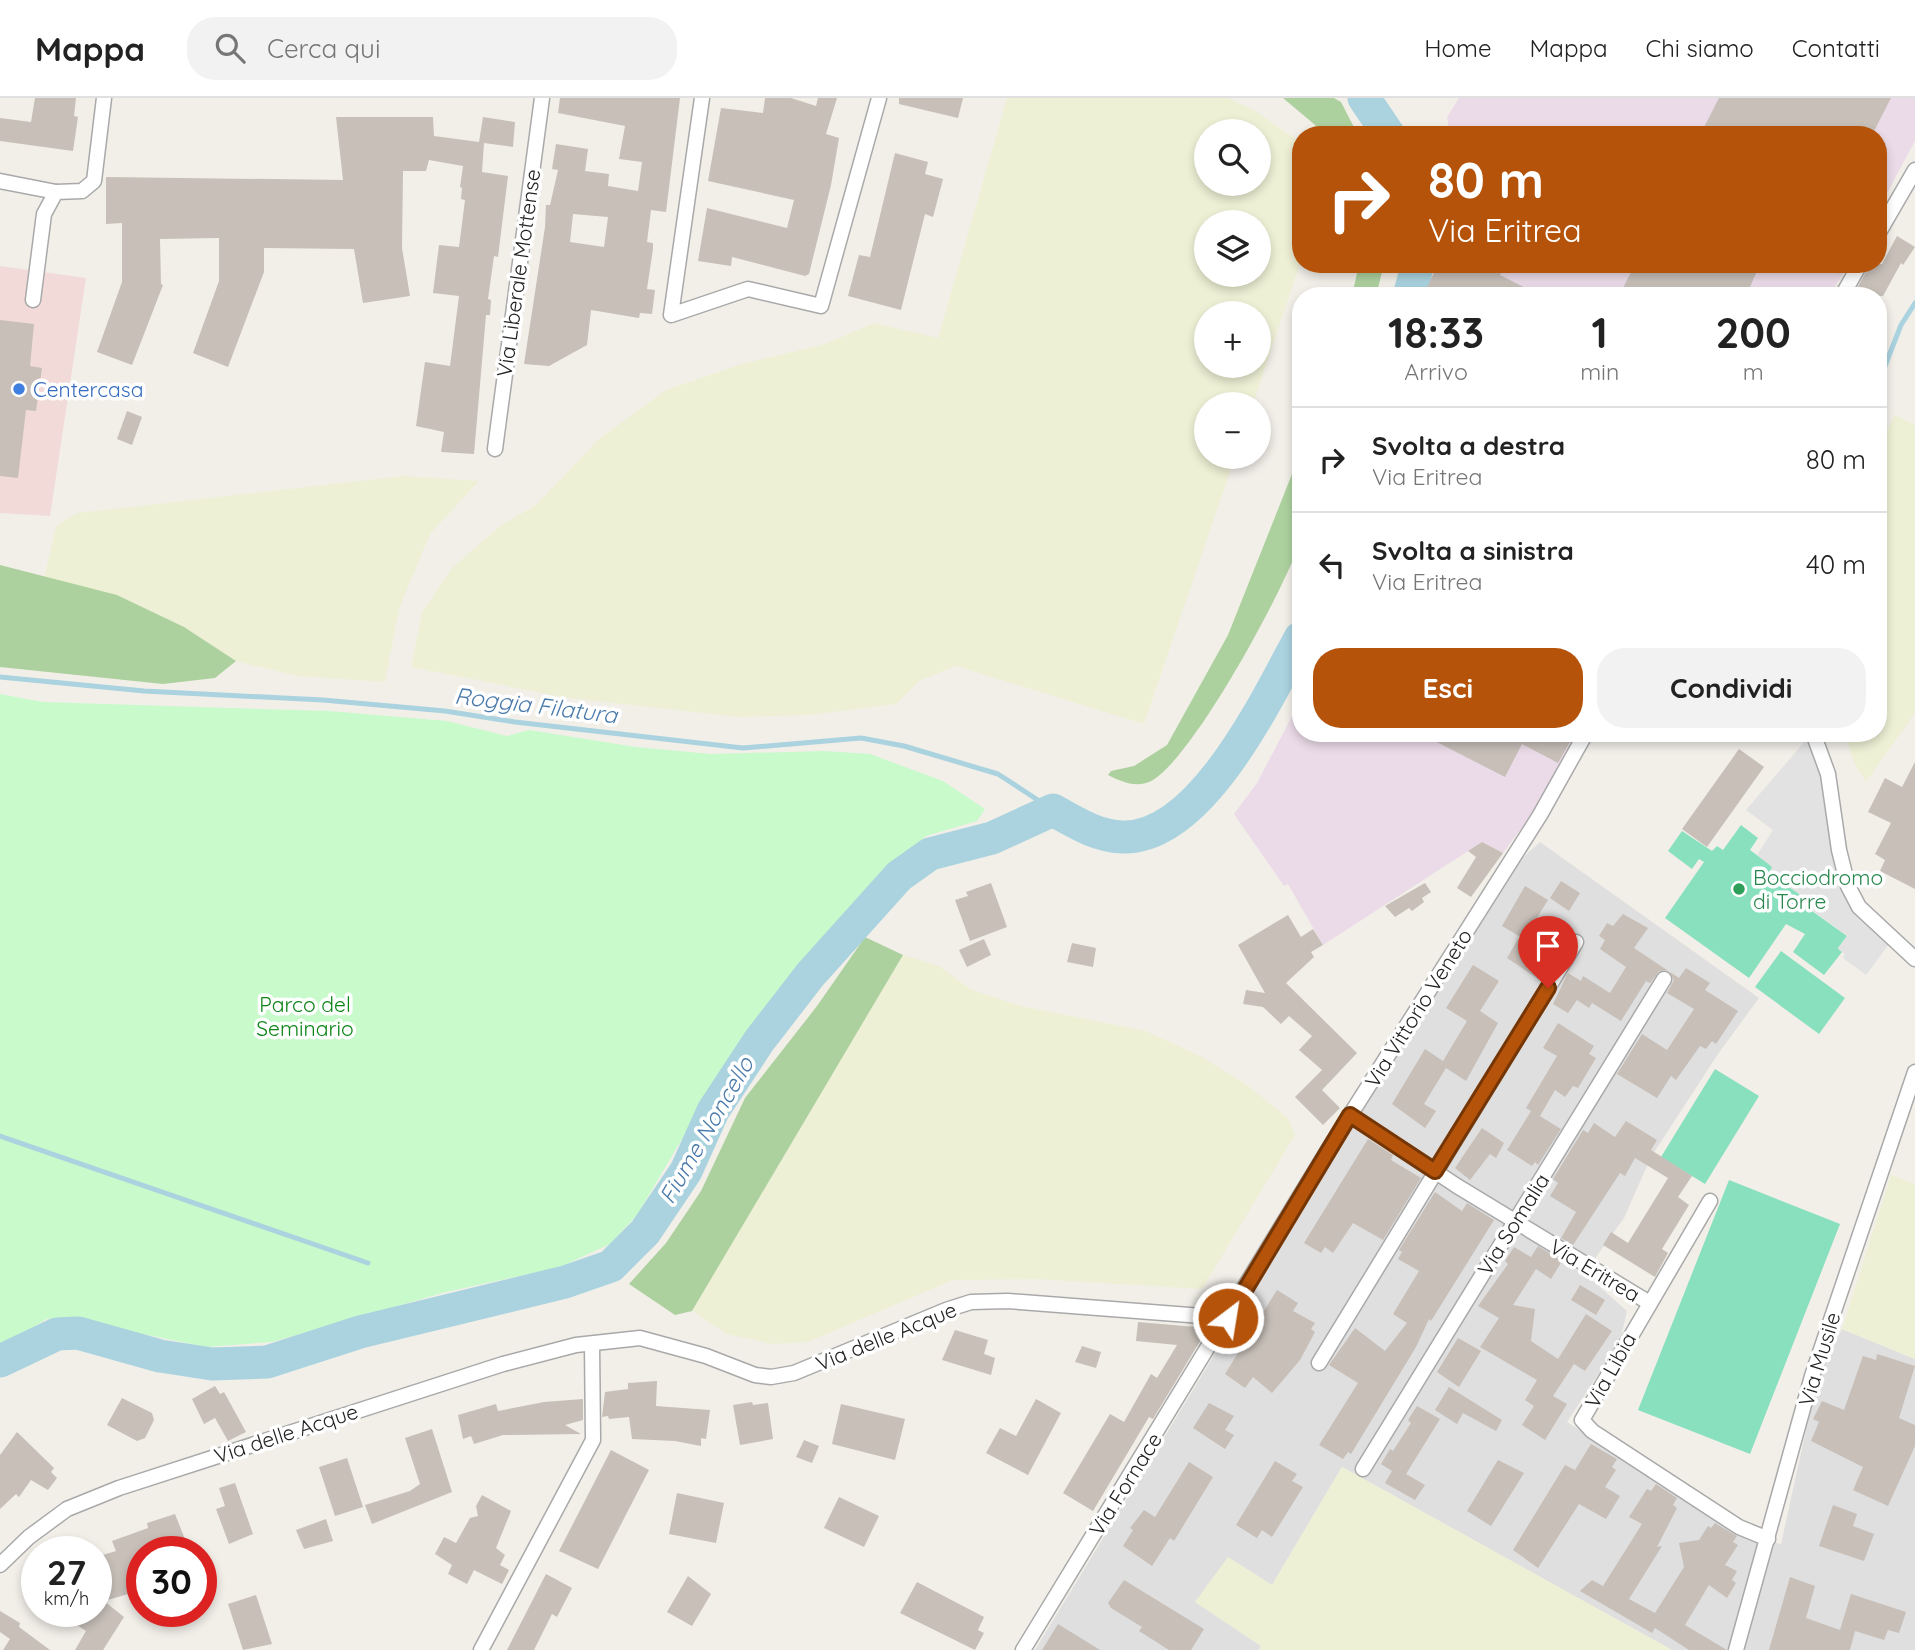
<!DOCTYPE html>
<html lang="it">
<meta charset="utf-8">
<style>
body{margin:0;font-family:Quicksand,sans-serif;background:#f2f2f2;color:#222;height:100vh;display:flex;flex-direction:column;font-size:26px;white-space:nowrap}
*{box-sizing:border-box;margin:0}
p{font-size:23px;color:#767676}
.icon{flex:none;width:38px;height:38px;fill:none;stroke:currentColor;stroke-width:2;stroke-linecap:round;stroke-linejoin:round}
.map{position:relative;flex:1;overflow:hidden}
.side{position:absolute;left:1292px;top:189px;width:595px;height:455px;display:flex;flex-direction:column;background:#fff;border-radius:28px;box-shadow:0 4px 10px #0003}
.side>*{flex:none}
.banner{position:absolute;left:1292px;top:28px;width:595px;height:147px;border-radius:28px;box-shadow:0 4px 10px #0003;background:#b45309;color:#fff;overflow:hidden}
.controls{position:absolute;left:1194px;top:21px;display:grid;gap:14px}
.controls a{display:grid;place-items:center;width:77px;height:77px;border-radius:50%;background:#fff;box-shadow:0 4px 10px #0003;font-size:35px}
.speed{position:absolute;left:21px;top:1438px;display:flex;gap:14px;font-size:35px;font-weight:700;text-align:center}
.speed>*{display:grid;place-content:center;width:91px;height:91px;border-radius:50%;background:#fff;box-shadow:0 4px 10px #0003;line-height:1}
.speed small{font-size:18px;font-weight:400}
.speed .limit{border:10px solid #d22;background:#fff;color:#111}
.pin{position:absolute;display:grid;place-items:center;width:60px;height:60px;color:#fff;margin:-72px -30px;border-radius:50% 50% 50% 0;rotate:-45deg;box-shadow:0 0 7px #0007}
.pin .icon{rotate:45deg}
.me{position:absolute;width:77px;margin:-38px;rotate:31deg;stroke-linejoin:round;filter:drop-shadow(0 0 5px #0008)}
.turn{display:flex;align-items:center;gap:24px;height:147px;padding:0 21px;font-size:32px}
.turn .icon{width:91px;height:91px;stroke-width:2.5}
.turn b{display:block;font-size:49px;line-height:60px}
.eta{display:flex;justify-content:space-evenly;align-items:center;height:119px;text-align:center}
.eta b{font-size:42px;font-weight:700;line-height:49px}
.cta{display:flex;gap:14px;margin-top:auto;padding:14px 21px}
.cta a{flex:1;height:80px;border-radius:28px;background:#b45309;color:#fff;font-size:28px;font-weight:700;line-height:80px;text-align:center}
.cta a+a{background:#f2f2f2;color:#222}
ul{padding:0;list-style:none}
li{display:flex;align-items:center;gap:21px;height:105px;padding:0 21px;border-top:2px solid #e0e0e0}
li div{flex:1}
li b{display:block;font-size:26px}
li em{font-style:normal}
header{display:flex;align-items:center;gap:42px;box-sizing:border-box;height:98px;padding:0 35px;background:#fff;border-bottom:2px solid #e0e0e0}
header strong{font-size:33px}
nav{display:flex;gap:38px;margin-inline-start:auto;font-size:24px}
.search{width:490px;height:63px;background:#f2f2f2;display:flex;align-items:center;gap:18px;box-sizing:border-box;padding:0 24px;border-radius:28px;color:#767676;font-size:26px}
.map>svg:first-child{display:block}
</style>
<header>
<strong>Mappa</strong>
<div class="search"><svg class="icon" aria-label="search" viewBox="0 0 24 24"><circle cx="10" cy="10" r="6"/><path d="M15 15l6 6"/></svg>Cerca qui</div>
<nav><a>Home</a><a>Mappa</a><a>Chi siamo</a><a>Contatti</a></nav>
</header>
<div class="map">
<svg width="1915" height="1552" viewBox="0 0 1915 1552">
<rect width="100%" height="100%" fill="#f2efe9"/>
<path fill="#e0dfdf" d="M1540 744 1759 900 1718 956 1651 1059 1624 1120 1596 1159 1592 1182 1627 1213 1620 1243 1567 1324 1749 1439 1781 1446 1819 1273 1842 1231 1915 1261V1552H1672L1342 1369 1272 1487 1195 1503 1261 1548 1259 1552H1035L1509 772Z"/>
<path fill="#f2dad9" d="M0 168 86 180 50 418 0 415Z"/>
<g fill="#ebdbe8">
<path d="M1459 0H1915V43L1878 112V37H1450L1447 19Z"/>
<path d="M1438 166H1849L1829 198H1423Z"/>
<path d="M1300 603V635H1577L1536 710 1503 755 1482 744 1323 847 1288 786 1284 788 1234 716 1257 685Z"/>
</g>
<g fill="#eef0d5" fill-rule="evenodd">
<path d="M1007 0H1228L1254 12 1300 44V166L1253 306H1206V359H1235L1144 626 956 568 919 583 896 606 810 617 738 619 568 600 411 569 422 514 453 469 500 428 536 407 599 341 666 292 742 266 825 246 874 225 938 240ZM1206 33H1258V86H1206ZM1206 124H1258V177H1206ZM1206 215H1258V268H1206Z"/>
<path d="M1895 317 1915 327V615L1866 684 1854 664 1845 635H1878V351Z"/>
<path d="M404 378 479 383 430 436 399 511 385 584 297 578 236 563 184 529 117 497 44 481 56 428 77 415Z"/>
<path d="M903 857 939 868 970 891 1021 908 1146 933 1202 959 1247 987 1288 1020 1295 1037 1202 1191 1035 1181 953 1182 808 1244 772 1246 727 1236 692 1213Z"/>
<path d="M1891 1077 1915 1086V1261L1842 1231Z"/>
<path d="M1342 1369 1672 1552H1259L1261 1548 1195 1504 1228 1459 1272 1487Z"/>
</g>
<g fill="#add19e">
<path d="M1283 0H1334L1341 4 1358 37H1327Z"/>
<path d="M1359 166H1384L1376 198H1352Z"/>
<path d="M1300 356C1300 377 1305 430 1299 447 1281 497 1195 656 1153 682 1137 691 1122 684 1108 677L1111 673 1134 668 1167 647 1228 537Z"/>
<path d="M0 467 117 497 184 529 236 563 215 580 163 586 0 569Z"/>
<path d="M865 839 903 857 692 1213 675 1217 629 1186 666 1145 701 1093 745 1000 817 908Z"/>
</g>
<path fill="#c8facc" d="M0 596 43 604 329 613 447 623 507 638 529 632 636 649 711 656 825 653 870 656 943 683 985 711 977 723 926 738 837 823 718 980 637 1117 610 1146 560 1169 446 1194 272 1244 206 1249 66 1220 47 1221 0 1248Z"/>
<g fill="#88e0be">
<path d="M1741 727 1758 740 1750 752 1773 769 1769 775 1815 807 1812 813 1847 838 1838 850 1842 854 1824 877 1793 854 1805 836 1786 826 1749 880 1665 820 1704 764 1699 761 1692 771 1668 753 1682 733 1712 753 1717 748 1723 752Z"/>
<path d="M1781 853 1845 900 1819 936 1755 889Z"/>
<path d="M1715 971 1759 998 1705 1086 1661 1059Z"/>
<path d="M1729 1082 1840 1126 1750 1356 1638 1312Z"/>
</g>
<path fill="#e2e2e2" d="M1812 635 1848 788 1892 842 1866 877 1843 860 1845 856 1838 851 1847 838 1812 812 1815 807 1769 775 1772 769 1757 757 1773 732 1746 712Z"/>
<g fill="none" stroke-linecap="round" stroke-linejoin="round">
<g stroke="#aad3df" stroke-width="5">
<path d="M1878 286 1901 227 1915 205"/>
<path d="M0 579 144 593 323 602 445 613 515 624 743 650 861 640 904 648 998 676 1053 712"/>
<path d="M0 1038 368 1165"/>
</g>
<g stroke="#aad3df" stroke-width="33">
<path d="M1364 0 1389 37"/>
<path d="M1409 198 1418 166"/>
<path d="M0 1263 57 1236 78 1235 160 1258 212 1266 267 1264 360 1234 565 1184 611 1168 645 1134 686 1073 713 1013 759 943 810 877 899 778 930 756 992 740 1053 712C1075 724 1096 738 1122 739 1201 742 1268 599 1300 540"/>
</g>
</g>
<g fill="#c7bfb8" fill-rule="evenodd">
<path d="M35 0H76L74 18 78 19 73 53 0 43V20L31 24Z"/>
<path d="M560 0H680L666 114 651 112 647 144 653 145V151L647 191 655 192 652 216 640 215 639 220 591 212 587 247 549 268 524 266 545 129 546 107H550L558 72 552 71 556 46 588 51 585 73 609 76 608 88 638 93 642 64 619 61 625 28 558 15ZM573 116 608 119 604 149 570 144Z"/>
<path d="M765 0H791L816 8 818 0H837L826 36 839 40 831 87 809 176 805 178 732 159 731 168 698 163 707 110 787 130 794 102 708 83 721 10 763 15Z"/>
<path d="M899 0H963L958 20 899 6Z"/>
<path d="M1719 0H1891L1872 37H1700Z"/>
<path d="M336 19H433L434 38 479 44 483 19 515 24 513 49 484 45 482 74 508 78 498 159 494 158 488 201 491 202 490 217H486L474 356 441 354 444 334 416 328 425 264 450 268 459 198 433 195 439 147 459 149 465 102 461 101 462 90 460 89 463 68 429 62 426 73H403L402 150 410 198 363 205 354 151 264 150V174L228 269 193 255 219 183V140L160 141 161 186 163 187 132 267 97 254 122 184V125L106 126V79L343 82Z"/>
<path d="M895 55 928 64 925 76 943 81 933 119 925 116 901 212 848 198 859 157 870 159Z"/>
<path d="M1897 138 1915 149 1903 167 1901 165 1883 198H1853L1870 166H1882Z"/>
<path d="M1438 166H1506L1500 177 1541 198H1423Z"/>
<path d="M1635 166H1760L1746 198H1619Z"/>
<path d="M0 222 34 226 30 268 42 270 36 313 26 312 18 380 0 378Z"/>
<path d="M127 313 142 319 132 347 117 341Z"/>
<path d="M1419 635H1575L1558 665 1522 646 1505 679Z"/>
<path d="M1739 651 1764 669 1707 749 1682 731Z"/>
<path d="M1915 664V791L1880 773 1885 762 1875 756 1891 725 1868 714 1885 680 1902 689Z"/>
<path d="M1482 744 1503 755 1471 799 1457 790 1476 759 1468 753Z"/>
<path d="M1561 783 1580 795 1569 813 1550 800Z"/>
<path d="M991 785 1007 829 970 843 955 802 968 798 966 794Z"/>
<path d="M1425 785 1431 794 1422 800 1424 804 1412 813 1409 810 1395 819 1385 808Z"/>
<path d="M1525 788 1548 802 1524 841 1502 828Z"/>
<path d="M1623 816 1648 830 1634 850 1667 872 1659 873 1650 885 1646 883 1621 923 1592 905 1589 910 1577 902 1568 915 1553 906 1568 875 1581 883 1583 878 1610 895 1626 869 1600 851 1605 842 1599 838 1607 825 1613 828Z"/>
<path d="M1288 817 1301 839 1313 831 1323 847 1311 854 1314 859 1286 885 1357 955 1322 992 1340 1010 1323 1027 1295 999 1322 972 1299 952 1312 938 1289 918 1281 926 1263 909 1243 906 1246 892 1265 895 1238 847Z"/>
<path d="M984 841 991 857 967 869 959 852Z"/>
<path d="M1518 841 1552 865 1541 883 1507 860Z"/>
<path d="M1072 845 1096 850 1093 869 1067 864Z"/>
<path d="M1473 867 1499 883 1480 913 1498 925 1466 983 1446 970 1424 1006 1436 1013 1425 1030 1392 1006 1425 951 1443 963 1467 923 1446 910Z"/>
<path d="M1686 870 1710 885 1705 892 1738 913 1716 946 1712 943 1706 951 1700 948 1676 982 1671 978 1657 1000 1617 976 1642 936 1667 952 1694 911 1667 895 1674 882 1670 874 1679 880Z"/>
<path d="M1558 925 1594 948 1589 956 1596 960 1578 990 1573 988 1565 999 1555 992 1540 1018 1538 1017 1561 1031 1538 1067 1535 1064 1532 1068 1507 1052 1531 1013 1526 1010 1557 958 1543 950Z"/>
<path d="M1626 1023 1657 1042 1651 1052 1692 1078 1678 1099 1689 1107 1662 1151 1668 1155 1655 1179 1603 1147 1611 1134 1628 1145 1668 1080 1635 1060 1625 1078 1620 1075 1573 1147 1561 1140 1576 1114 1550 1098 1558 1085 1553 1081 1583 1032 1588 1035 1594 1025 1615 1039Z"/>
<path d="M1482 1030 1504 1045 1496 1060 1490 1056 1470 1082 1455 1070Z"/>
<path d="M1368 1041 1393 1057 1391 1062 1421 1080 1383 1142 1353 1125 1333 1155 1325 1149 1321 1155 1304 1145Z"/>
<path d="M1435 1094 1462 1113 1467 1105 1494 1122 1431 1223 1429 1221 1416 1249 1351 1356 1348 1354 1343 1361 1319 1347 1358 1285 1329 1267 1355 1230 1385 1253 1407 1225 1393 1216 1419 1173 1398 1161 1402 1154 1399 1152Z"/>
<path d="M1538 1148 1562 1163 1551 1181 1536 1171 1513 1207 1535 1211 1531 1243 1558 1261 1586 1216 1612 1233 1585 1273 1574 1266 1553 1298 1567 1306 1545 1342 1522 1327 1534 1308 1525 1302 1537 1282 1480 1249 1499 1220 1478 1208 1508 1166 1505 1163 1514 1149 1531 1159Z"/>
<path d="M1580 1187 1605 1202 1596 1217 1571 1202Z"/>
<path d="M1277 1192 1298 1205 1293 1213 1315 1225 1311 1231 1315 1234 1300 1262 1272 1295 1253 1279 1245 1290 1225 1276Z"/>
<path d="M1138 1224 1208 1230 1153 1321 1149 1319 1093 1413 1063 1395 1110 1316 1124 1324 1151 1276 1157 1280 1177 1247 1136 1243Z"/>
<path d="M955 1232 988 1242 984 1256 995 1260 991 1277 942 1262Z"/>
<path d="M1458 1240 1481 1253 1459 1289 1437 1274Z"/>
<path d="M1082 1248 1101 1254 1096 1270 1075 1264Z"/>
<path d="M1877 1256 1915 1268 1899 1320 1915 1327V1348L1888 1408 1853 1392 1863 1369 1811 1343 1819 1324 1813 1321 1822 1303 1844 1312 1863 1258 1876 1262Z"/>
<path d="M657 1283 656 1308 710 1312 706 1341 701 1340V1348L675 1343 632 1341 629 1319 609 1321 608 1318 602 1319 605 1294 628 1291V1285Z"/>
<path d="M215 1288 220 1296 224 1294 246 1334 228 1343 215 1320 204 1326 192 1301Z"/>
<path d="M1449 1289 1502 1322 1496 1333 1463 1315 1457 1326 1435 1312Z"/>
<path d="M122 1300 152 1315 154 1322 145 1340 137 1343 107 1327Z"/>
<path d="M583 1301V1322L565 1327 581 1336 503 1337 474 1346 471 1338 463 1341 458 1317 496 1306 498 1313 544 1304Z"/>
<path d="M1036 1301 1061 1315 1028 1377 986 1355 1000 1330 1016 1338Z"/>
<path d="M752 1304 753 1307 768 1305 773 1341 740 1347 733 1307Z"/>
<path d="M1209 1305 1234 1318 1225 1332 1234 1337 1225 1351 1193 1330Z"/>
<path d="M841 1306 905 1321 895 1362 832 1346Z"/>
<path d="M1417 1308 1440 1321 1406 1376 1425 1387 1415 1402 1385 1385 1392 1373 1381 1366 1390 1351 1393 1353 1411 1325 1408 1322Z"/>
<path d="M432 1331 452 1394 372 1426 365 1407 410 1393 420 1386 405 1340Z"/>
<path d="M17 1334 54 1370 51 1374 57 1380 48 1392 31 1382 19 1399 16 1396 0 1411V1357Z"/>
<path d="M804 1342 819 1348 812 1365 796 1359Z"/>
<path d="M1591 1346 1617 1361 1612 1369 1616 1372 1605 1389 1620 1398 1606 1421 1579 1406 1538 1470 1513 1452 1565 1367 1575 1372Z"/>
<path d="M611 1352 649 1372 598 1471 559 1453Z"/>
<path d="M347 1360 363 1409 335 1418 319 1369Z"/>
<path d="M1498 1362 1524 1375 1491 1428 1467 1413Z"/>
<path d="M1275 1363 1297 1376 1292 1383 1303 1389 1272 1439 1262 1432 1257 1440 1236 1427Z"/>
<path d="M1189 1364 1213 1379 1174 1443 1170 1440 1152 1468 1123 1448 1133 1432 1130 1430 1144 1412 1155 1419Z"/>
<path d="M235 1385 253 1436 229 1446 216 1411 225 1408 219 1390Z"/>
<path d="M1656 1386 1677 1400 1673 1407 1677 1410 1657 1449 1662 1448 1629 1501 1655 1515 1684 1469 1679 1445 1699 1442 1708 1428 1711 1430 1715 1425 1737 1438 1733 1444 1738 1447 1725 1467 1737 1473 1732 1482 1736 1485 1727 1500 1709 1487 1685 1527 1727 1552H1689L1655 1530 1652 1535 1580 1493 1592 1482 1603 1488 1642 1426 1629 1419 1647 1391 1651 1393Z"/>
<path d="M677 1395 724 1405 716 1445 669 1436Z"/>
<path d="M482 1397 511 1413 496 1450 505 1457 500 1467 509 1472 502 1486 474 1472 467 1486 448 1476 452 1467 435 1456 444 1439 456 1445 470 1420 478 1418 476 1408Z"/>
<path d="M839 1399 879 1418 864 1449 824 1430Z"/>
<path d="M1833 1407 1857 1416 1853 1428 1874 1436 1864 1463 1819 1448Z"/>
<path d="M175 1416 190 1454H142V1492L104 1503 124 1519 103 1552H75L86 1533 57 1514H96V1459L116 1453 112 1443 148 1430 147 1425Z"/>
<path d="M326 1421 333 1443 304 1451 296 1432Z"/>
<path d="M546 1476 572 1490 557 1519 552 1516 534 1552H507Z"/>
<path d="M688 1478 711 1496 692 1528 667 1514Z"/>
<path d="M1790 1479 1815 1488 1806 1520 1840 1532 1851 1496 1906 1514 1899 1535 1888 1532 1884 1542 1855 1533 1850 1552H1769Z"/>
<path d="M1124 1482 1204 1531 1191 1552H1169L1139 1533 1142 1529 1111 1510 1108 1505Z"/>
<path d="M917 1484 984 1519 978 1532 984 1535 975 1552 900 1515Z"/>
<path d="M256 1497 272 1546 243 1552 228 1506Z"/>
<path d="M0 1513 20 1525 19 1529 50 1552H3L10 1541 0 1534Z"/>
<path d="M1058 1526 1100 1552H1042Z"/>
</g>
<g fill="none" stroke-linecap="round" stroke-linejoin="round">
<defs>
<g id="street">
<path d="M702 0 671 217 748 191 821 208 879 0"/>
<path d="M0 83 56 94"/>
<path d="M1878 136 1915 72"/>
<path d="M1842 198 1860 166"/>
<path d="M33 202 44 116 56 94 82 93 94 83 104 0"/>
<path d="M495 351 542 0"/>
<path d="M1813 635 1828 676 1839 752 1848 788 1859 809 1915 861"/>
<path d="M1350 1017 1457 1088 1648 1204"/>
<path d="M1710 1103 1582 1322 1592 1333 1739 1429 1768 1441"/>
<path d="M1319 1265 1576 844"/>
<path d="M1363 1371 1664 881"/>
<path d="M0 1467 29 1439 67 1411 119 1390 503 1266 576 1247 640 1240 706 1258 755 1277 771 1279 794 1275 946 1212 971 1204 1008 1203 1228 1220"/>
<path d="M481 1552 593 1342 592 1246"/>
<path d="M1023 1552 1328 1052 1540 717 1586 635"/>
<path d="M1736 1552 1812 1278 1915 974"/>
</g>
</defs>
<use href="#street" stroke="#a9a9a9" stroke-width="17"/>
<use href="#street" stroke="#fff" stroke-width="14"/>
</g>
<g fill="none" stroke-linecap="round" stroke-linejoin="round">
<defs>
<path id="route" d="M1228 1220 1350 1017 1435 1073 1548 890"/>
</defs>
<use href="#route" stroke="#753606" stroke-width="18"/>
<use href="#route" stroke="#b45309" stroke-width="12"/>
</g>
<circle fill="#3f7fe0" stroke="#fff" stroke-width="2.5" cx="19" cy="291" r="7"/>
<circle fill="#2e9e5b" stroke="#fff" stroke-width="2.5" cx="1739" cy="791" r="7"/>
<g text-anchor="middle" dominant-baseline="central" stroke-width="7" stroke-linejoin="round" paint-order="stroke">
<g font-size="21" fill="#222" stroke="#fff">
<text transform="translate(518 175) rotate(-82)">Via Liberale Mottense</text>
<text transform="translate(1418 910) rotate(-58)">Via Vittorio Veneto</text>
<text transform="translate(1513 1126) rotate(-58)">Via Somalia</text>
<text transform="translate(1595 1172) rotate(31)">Via Eritrea</text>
<text transform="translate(886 1238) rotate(-22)">Via delle Acque</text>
<text transform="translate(1819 1261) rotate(-73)">Via Musile</text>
<text transform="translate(1610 1272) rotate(-61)">Via Libia</text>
<text transform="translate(286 1335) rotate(-18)">Via delle Acque</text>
<text transform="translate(1125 1386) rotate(-58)">Via Fornace</text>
</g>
<g font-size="21" fill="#366cbe" stroke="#fff" text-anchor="start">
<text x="33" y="291">Centercasa</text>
</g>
<g font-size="21" fill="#27864d" stroke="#fff" text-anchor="start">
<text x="1753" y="779">Bocciodromo<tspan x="1753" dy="24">di Torre</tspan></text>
</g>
<g font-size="21" fill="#0c8416" stroke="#fff">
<text x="305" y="906">Parco del<tspan x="305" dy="24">Seminario</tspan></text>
</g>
<g font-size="23" font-style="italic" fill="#4a7aab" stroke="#fff">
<text transform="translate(536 607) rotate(7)">Roggia Filatura</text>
<text transform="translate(706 1032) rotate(-60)">Fiume Noncello</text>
</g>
</g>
</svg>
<div class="controls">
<a><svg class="icon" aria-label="search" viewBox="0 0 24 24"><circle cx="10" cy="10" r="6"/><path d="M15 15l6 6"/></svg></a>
<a><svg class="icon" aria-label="layers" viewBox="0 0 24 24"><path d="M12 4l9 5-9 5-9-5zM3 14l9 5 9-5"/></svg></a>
<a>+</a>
<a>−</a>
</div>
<div class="speed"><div>27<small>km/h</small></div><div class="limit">30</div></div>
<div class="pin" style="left:1548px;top:890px;background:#d93025"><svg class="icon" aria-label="arrive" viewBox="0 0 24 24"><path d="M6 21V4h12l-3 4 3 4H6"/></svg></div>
<svg class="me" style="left:1228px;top:1220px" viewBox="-20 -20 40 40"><circle r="17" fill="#b45309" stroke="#fff" stroke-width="3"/><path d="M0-11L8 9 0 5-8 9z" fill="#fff"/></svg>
<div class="banner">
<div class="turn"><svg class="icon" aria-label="right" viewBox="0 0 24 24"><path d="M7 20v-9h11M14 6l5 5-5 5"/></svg><div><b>80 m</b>Via Eritrea</div></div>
</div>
<section class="side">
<div class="eta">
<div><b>18:33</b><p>Arrivo</p></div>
<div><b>1</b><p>min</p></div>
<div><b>200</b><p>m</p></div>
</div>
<ul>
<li><svg class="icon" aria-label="right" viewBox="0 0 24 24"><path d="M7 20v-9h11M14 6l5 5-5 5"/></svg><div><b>Svolta a destra</b><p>Via Eritrea</p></div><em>80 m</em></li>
<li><svg class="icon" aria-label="left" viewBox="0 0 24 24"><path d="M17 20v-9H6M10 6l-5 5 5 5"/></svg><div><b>Svolta a sinistra</b><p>Via Eritrea</p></div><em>40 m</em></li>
</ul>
<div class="cta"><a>Esci</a><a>Condividi</a></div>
</section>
</div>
